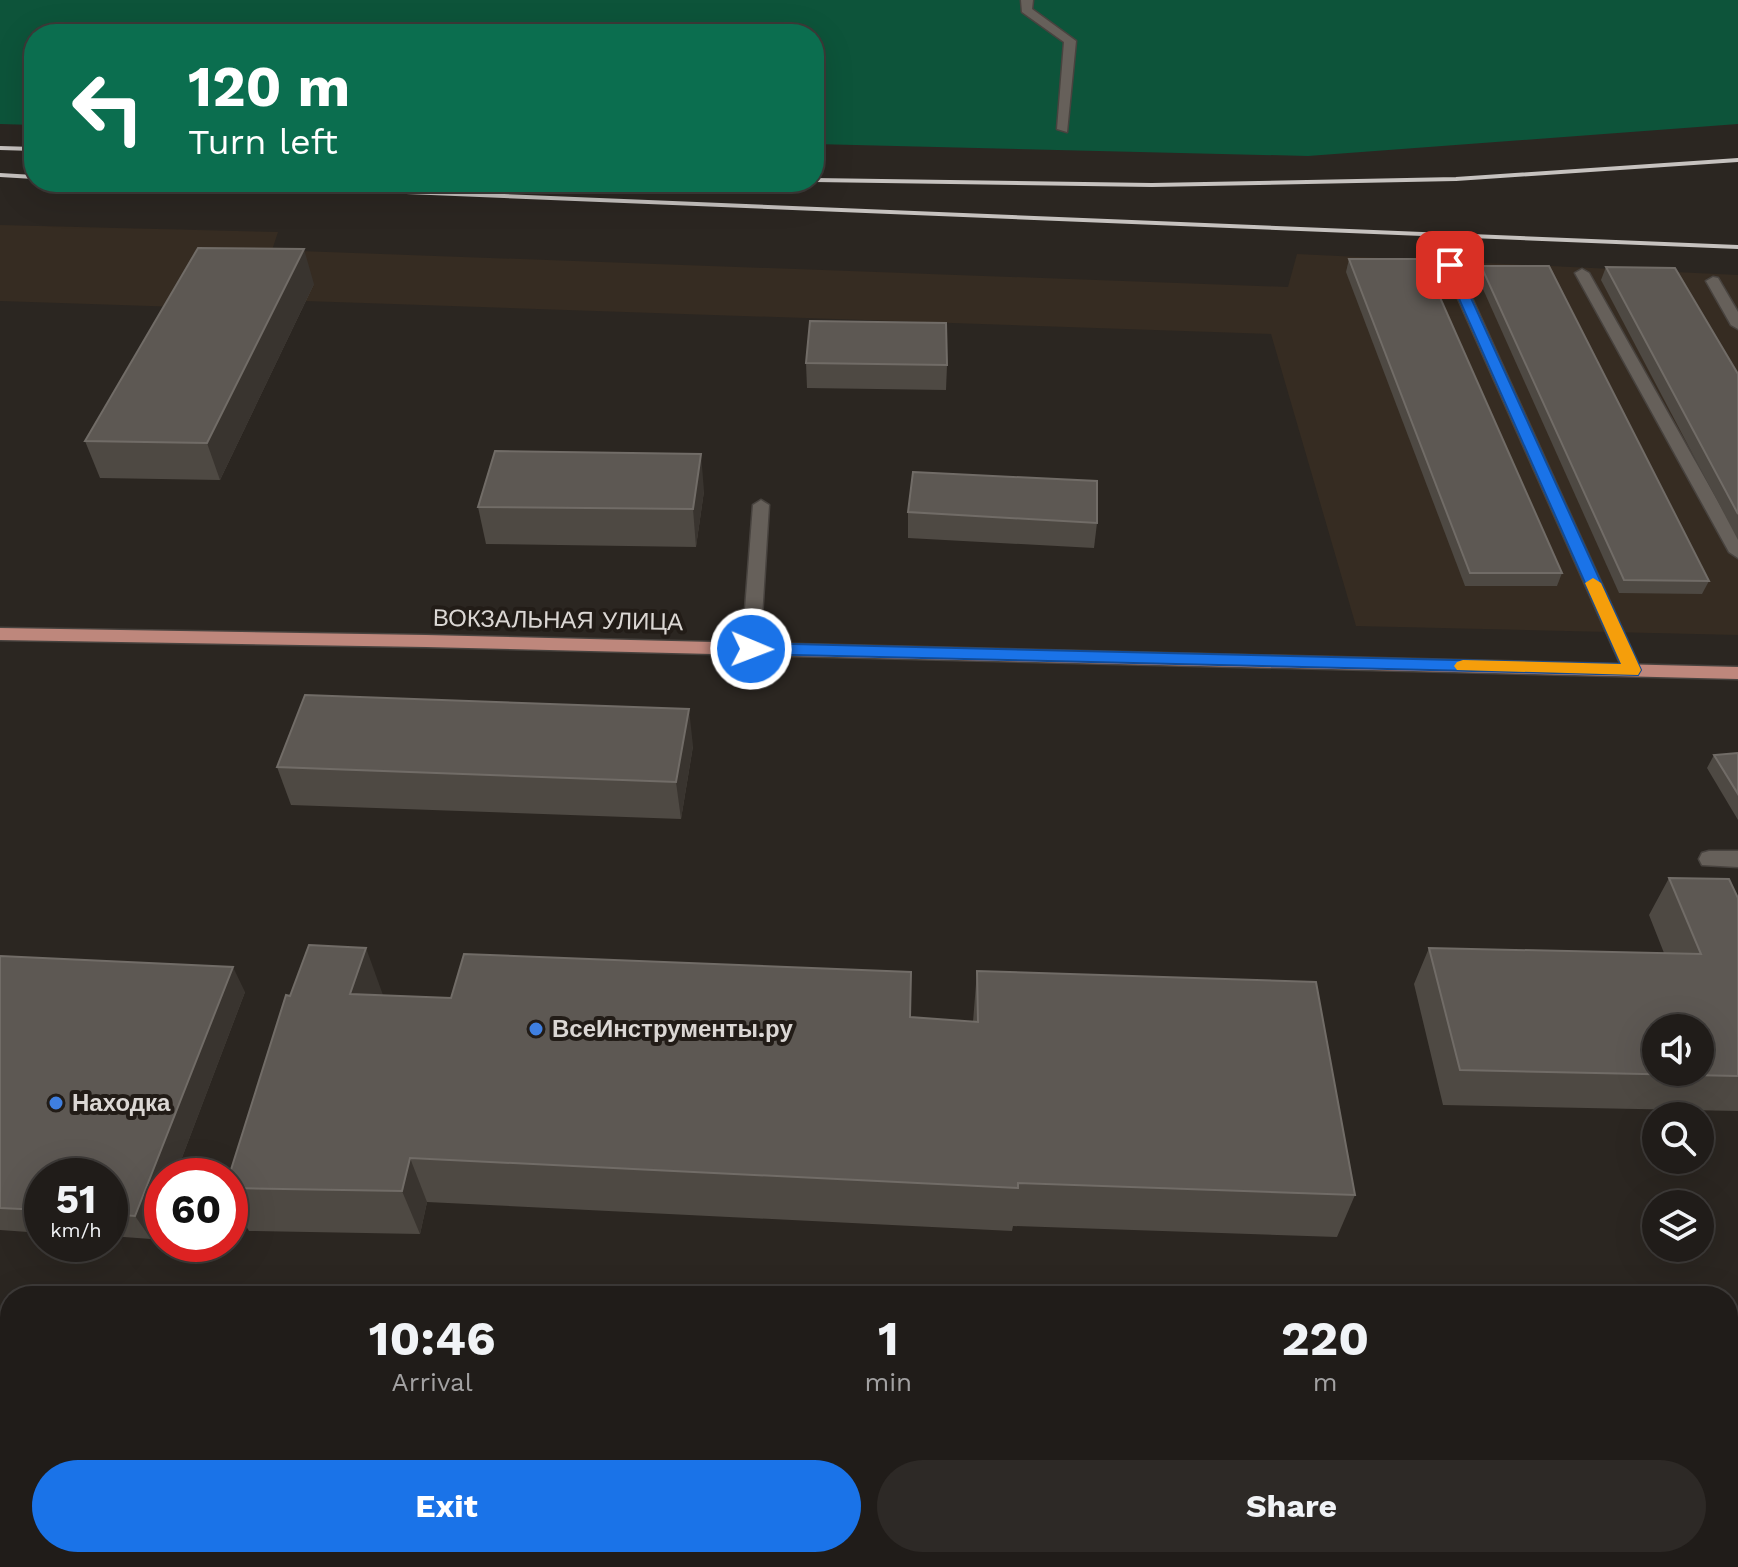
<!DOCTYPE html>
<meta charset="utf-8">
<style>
body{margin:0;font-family:"Work Sans",sans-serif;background:#2d2926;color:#f1f3f6;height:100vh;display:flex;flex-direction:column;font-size:30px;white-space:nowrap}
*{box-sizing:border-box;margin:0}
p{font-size:26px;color:#a2a1a2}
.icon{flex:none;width:44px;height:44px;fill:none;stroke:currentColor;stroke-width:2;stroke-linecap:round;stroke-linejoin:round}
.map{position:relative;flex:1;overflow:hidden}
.details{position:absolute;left:0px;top:1286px;width:1738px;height:282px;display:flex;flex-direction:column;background:#201c19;border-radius:32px 32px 0 0;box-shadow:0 8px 32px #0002,0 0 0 2px #3d3a38}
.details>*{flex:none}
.hud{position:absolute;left:24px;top:24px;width:800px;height:168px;border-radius:32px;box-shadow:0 8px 32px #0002,0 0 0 2px #3d3a38;background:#0b6e4f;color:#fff;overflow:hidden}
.tools{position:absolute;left:1642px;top:1014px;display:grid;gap:16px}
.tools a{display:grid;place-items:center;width:72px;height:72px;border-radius:50%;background:#201c19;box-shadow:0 8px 32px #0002,0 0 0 2px #3d3a38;font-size:40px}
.speed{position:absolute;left:24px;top:1158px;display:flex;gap:16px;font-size:40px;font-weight:700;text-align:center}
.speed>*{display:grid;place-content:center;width:104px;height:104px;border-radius:50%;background:#201c19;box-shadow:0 8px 32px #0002,0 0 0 2px #3d3a38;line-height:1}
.speed small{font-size:20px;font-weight:400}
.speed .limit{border:12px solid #d22;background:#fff;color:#111}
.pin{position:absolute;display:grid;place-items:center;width:68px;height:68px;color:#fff;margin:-34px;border-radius:16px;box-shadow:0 4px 12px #0006}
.me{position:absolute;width:88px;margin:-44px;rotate:91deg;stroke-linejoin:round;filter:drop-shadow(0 0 6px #0008)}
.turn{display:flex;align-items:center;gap:28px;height:168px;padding:0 32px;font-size:36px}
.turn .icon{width:104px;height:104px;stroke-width:2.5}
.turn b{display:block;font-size:56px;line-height:68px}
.eta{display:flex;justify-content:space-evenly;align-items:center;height:136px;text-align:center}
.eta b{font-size:48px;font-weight:700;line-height:56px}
.action{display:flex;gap:16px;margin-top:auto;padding:16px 32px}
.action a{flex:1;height:92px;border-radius:48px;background:#1a73e8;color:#fff;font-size:32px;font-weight:700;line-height:92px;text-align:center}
.action a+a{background:#2d2926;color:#f1f3f6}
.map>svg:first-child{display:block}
</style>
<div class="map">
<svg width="1738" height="1567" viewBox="0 0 1738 1567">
<rect width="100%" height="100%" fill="#2b2621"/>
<path fill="#362c22" d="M0 225 278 232 272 250 1288 287 1297 254 1738 275V635L1356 626 1271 334 190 297 180 307 0 301Z"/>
<path fill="#0d543a" d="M0 0H1738V124L1308 156 814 144V34H34V125L0 124Z"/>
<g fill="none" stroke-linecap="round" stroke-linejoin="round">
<defs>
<g id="minor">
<path d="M1021 0H1033L1032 9 1076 41 1067 132 1057 129 1064 42 1022 12Z"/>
<path d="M1450 261 1457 265 1641 670 1639 675H1625L1623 670 1443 265Z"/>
<path d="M1582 269 1589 273 1738 537V558L1729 552 1575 273Z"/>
<path d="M1713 277 1718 278 1738 312V329L1731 325 1706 281Z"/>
<path d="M761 500 769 505 760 649 751 655 742 649 753 505Z"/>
<path d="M1709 851H1738V867L1702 865 1699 859 1702 853Z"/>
<path d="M1117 1558H1145L1146 1567H1118Z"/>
</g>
<path id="major" d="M0 628 426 635 1738 667V679L426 647 0 640Z"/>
</defs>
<use href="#minor" stroke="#48433f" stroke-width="3"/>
<use href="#major" stroke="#48433f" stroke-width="3"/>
<use href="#minor" fill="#66605a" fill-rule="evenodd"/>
<use href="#major" fill="#be877c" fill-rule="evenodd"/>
<g stroke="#c6c2bf" stroke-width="3">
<path d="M0 1341H10"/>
<path d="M0 1387H10"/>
<path d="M1728 1402 1738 1403"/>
<path d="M1728 1447H1738"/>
</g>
<g stroke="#c6c2bf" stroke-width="4">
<path d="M0 148 34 149"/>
<path d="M0 175 34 177"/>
<path d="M814 180 1152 185 1456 179 1738 160"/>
<path d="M162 182 1738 247"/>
</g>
</g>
<g fill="#4e4943">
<path d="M1349 259 1562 573 1557 586H1465L1346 272Z"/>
<path d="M1481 266 1709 581 1702 594 1619 593 1478 278Z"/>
<path d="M1606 267 1738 374V540L1601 280Z"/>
<path d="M314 284 220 480 100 478 85 441Z"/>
<path d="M806 363 947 365 946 390 807 388Z"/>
<path d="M704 491 696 547 486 544 478 507Z"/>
<path d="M908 512 1097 523 1094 548 908 538Z"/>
<path d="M693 746 681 819 291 805 277 767Z"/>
<path d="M1738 753V820L1707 768 1714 755Z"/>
<path d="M1669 878 1738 898V1111L1443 1105 1414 984 1429 948 1664 953 1649 915Z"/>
<path d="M0 956 245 992 151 1239 110 1236V1176H42V1233L0 1230Z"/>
<path d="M977 971 1355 1195 1337 1237 1013 1226 1012 1231 427 1202 420 1234 249 1231 230 1197V1176L383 995 910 1017 973 1022Z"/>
</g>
<g fill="#39342f">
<path d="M304 249 314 284 220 480 207 443Z"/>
<path d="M701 454 704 491 696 547 693 509Z"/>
<path d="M689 709 693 746 681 819 676 782Z"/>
<path d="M366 948 383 995 368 1040 350 994Z"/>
<path d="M233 967 245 992 175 1176H162V1209L151 1239 135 1216Z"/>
<path d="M410 1158 427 1202 420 1234 402 1191Z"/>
</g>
<g fill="#5d5853" stroke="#716c67" stroke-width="2" fill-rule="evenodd">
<path d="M198 248 304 249 207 443 85 441Z"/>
<path d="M1349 259H1423L1562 573H1470Z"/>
<path d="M1481 266H1549L1709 581 1624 580Z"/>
<path d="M1606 267 1675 268 1738 374V514Z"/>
<path d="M810 321 946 323 947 365 806 363Z"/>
<path d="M495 451 701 454 693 509 478 507Z"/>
<path d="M913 472 1097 481V523L908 512Z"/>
<path d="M305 695 689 709 676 782 277 767Z"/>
<path d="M1738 753V794L1714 755Z"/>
<path d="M1669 878 1729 879 1738 898V1076L1460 1070 1429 948 1701 954ZM1656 1028H1700V1072H1656Z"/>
<path d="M309 945 366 948 350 994 451 998 464 954 911 972 910 1017 978 1022 977 971 1316 982 1355 1195 1018 1183V1188L410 1158 402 1191 230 1188V1176H229L286 995 290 996Z"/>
<path d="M0 956 233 967 135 1216 110 1214V1176H42V1210L0 1208Z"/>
</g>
<path fill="#1a73e8" stroke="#114b97" stroke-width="2" d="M1450 262 1456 265 1641 670 1638 675 751 654 743 649 751 643 1621 664 1444 265Z"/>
<path fill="#f59e0b" d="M1593 578 1601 583 1641 670 1638 675 1457 670 1454 666 1457 662 1463 660 1621 664 1585 583Z"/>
<g fill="#3f7fe0" stroke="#221c17" stroke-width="3">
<circle cx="536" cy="1029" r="8"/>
<circle cx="56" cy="1103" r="8"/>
</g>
<g text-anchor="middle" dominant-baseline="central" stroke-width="8" stroke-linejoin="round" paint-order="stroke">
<g font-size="24" fill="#dbd7d4" stroke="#221c17">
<text transform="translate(558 620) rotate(1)">ВОКЗАЛЬНАЯ УЛИЦА</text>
</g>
<g font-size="24" font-weight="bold" fill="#dbd7d4" stroke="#221c17" text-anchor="start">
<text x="552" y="1029">ВсеИнструменты.ру</text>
<text x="72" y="1103">Находка</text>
</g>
</g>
</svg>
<div class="tools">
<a><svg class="icon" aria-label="sound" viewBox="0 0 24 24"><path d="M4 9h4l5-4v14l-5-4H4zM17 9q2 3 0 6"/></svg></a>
<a><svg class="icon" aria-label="search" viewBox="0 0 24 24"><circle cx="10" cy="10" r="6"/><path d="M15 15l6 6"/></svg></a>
<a><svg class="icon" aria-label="layers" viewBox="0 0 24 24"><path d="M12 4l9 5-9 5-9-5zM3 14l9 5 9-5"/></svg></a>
</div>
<div class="speed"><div>51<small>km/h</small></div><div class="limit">60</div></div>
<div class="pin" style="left:1450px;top:265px;background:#d93025"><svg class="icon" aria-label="arrive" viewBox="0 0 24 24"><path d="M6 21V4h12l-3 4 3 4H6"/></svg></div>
<svg class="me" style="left:751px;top:649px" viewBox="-20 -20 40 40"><circle r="17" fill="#1a73e8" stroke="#fff" stroke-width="3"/><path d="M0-11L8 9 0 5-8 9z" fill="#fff"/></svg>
<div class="hud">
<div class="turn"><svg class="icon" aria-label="left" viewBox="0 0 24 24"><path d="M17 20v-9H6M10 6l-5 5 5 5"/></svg><div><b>120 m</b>Turn left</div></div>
</div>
<section class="details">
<div class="eta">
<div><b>10:46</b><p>Arrival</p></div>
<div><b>1</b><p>min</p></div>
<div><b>220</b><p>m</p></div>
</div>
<div class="action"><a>Exit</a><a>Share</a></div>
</section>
</div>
